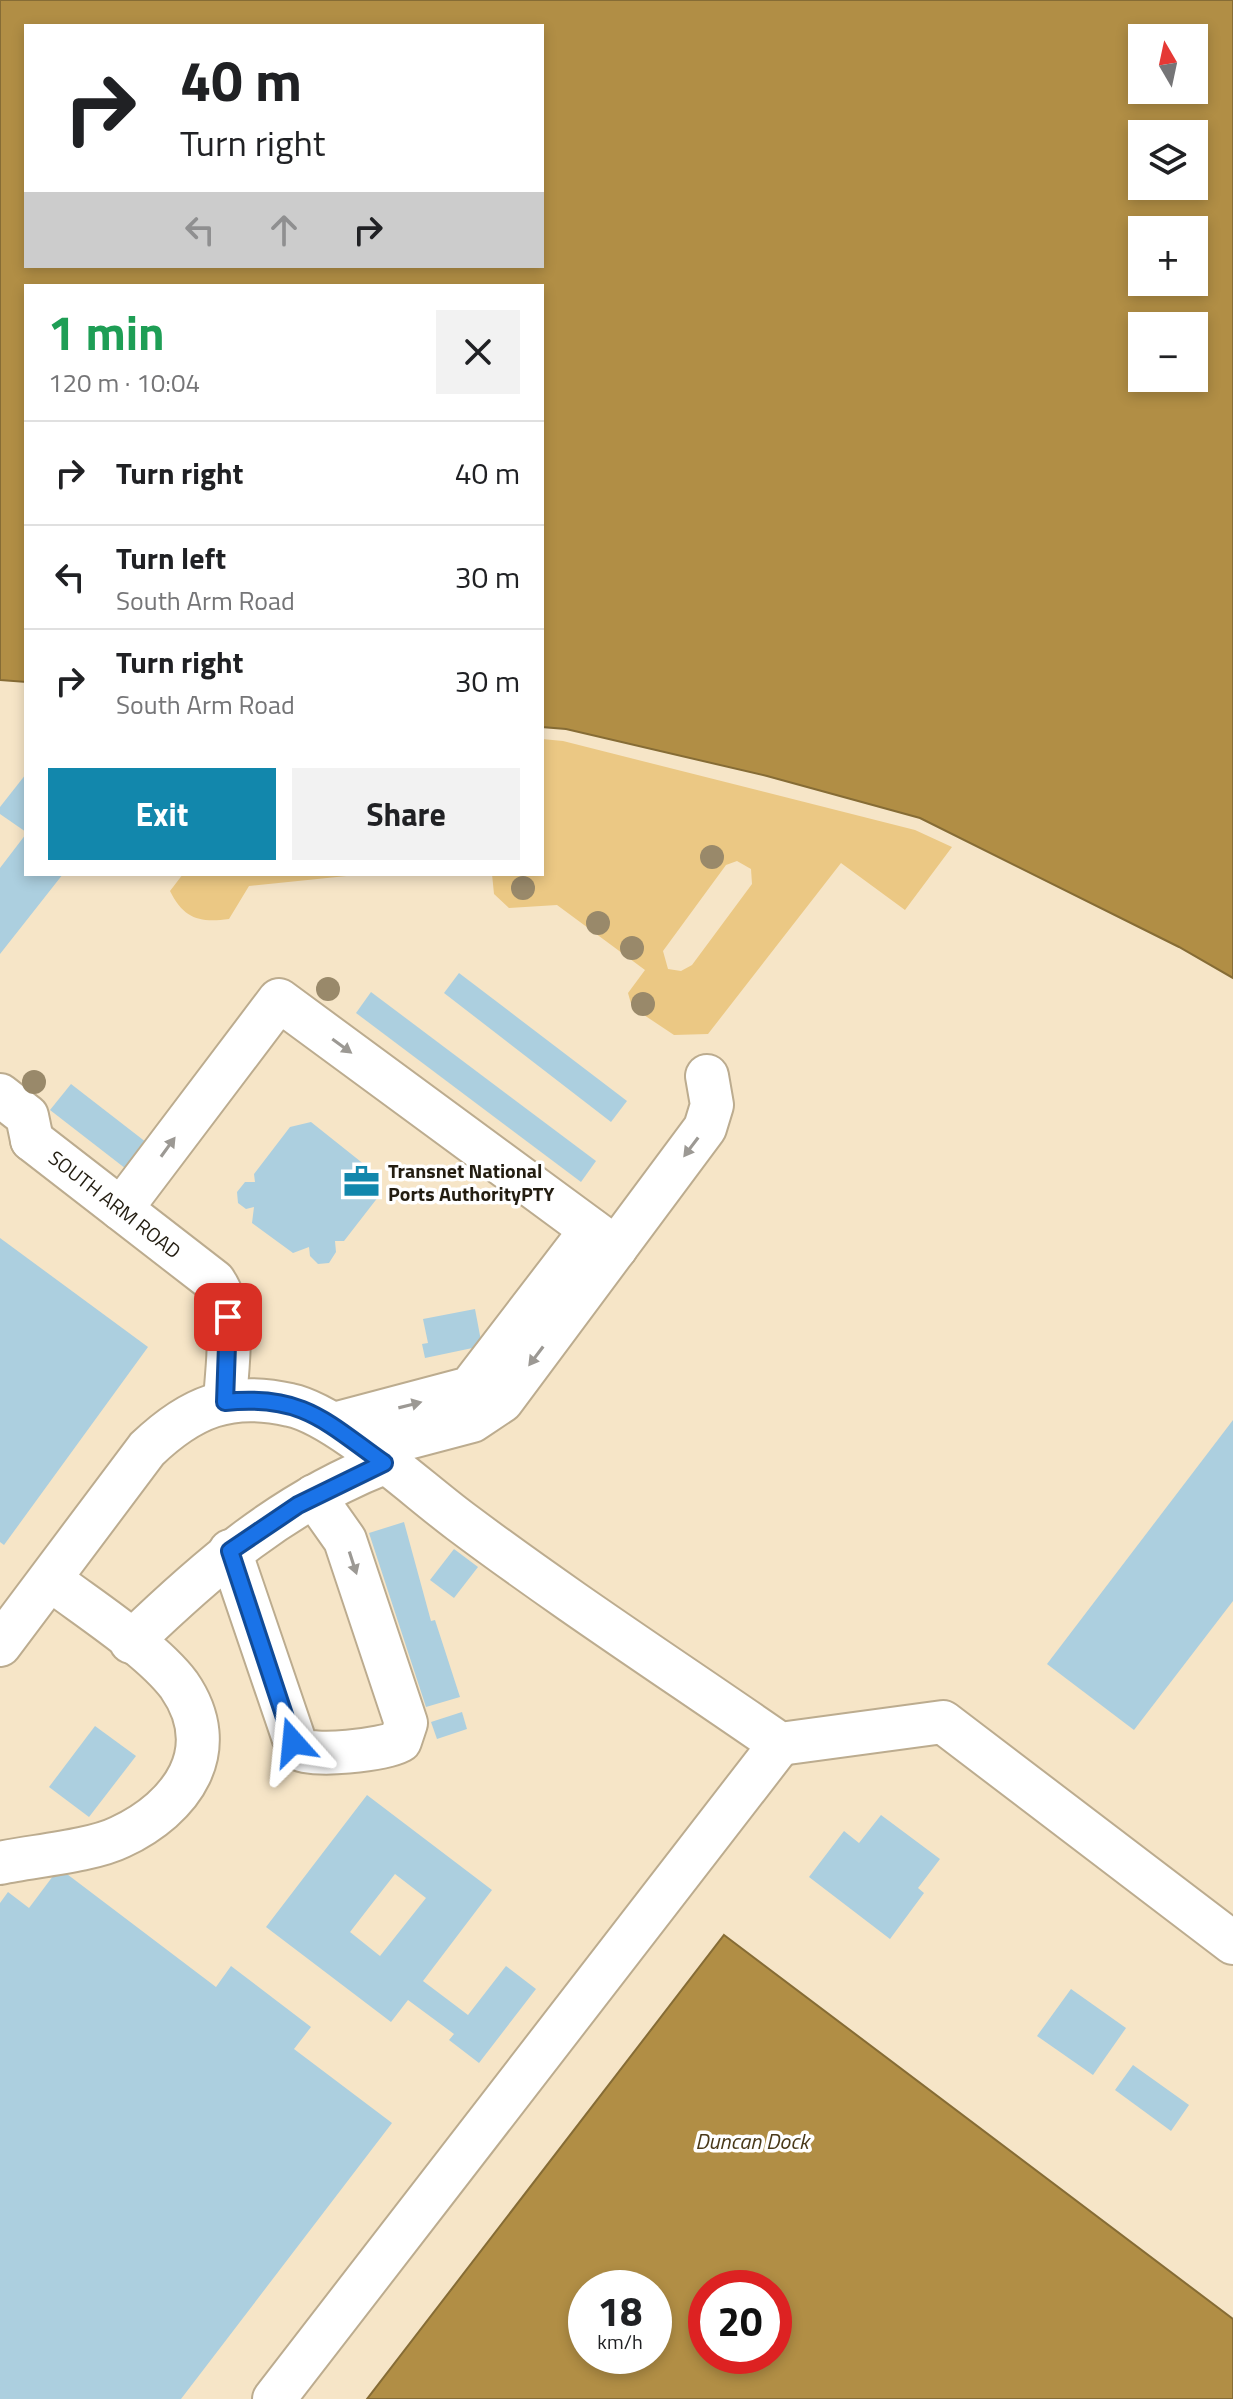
<!DOCTYPE html>
<meta charset="utf-8">
<style>
body{margin:0;font-family:"Titillium Web",sans-serif;background:#f2f2f2;color:#202124;height:100vh;display:flex;flex-direction:column;font-size:30px;white-space:nowrap}
*{box-sizing:border-box;margin:0}
p{font-size:26px;color:#757577}
.icon{flex:none;width:44px;height:44px;fill:none;stroke:currentColor;stroke-width:2;stroke-linecap:round;stroke-linejoin:round}
.map{position:relative;flex:1;overflow:hidden}
.panel{position:absolute;left:24px;top:284px;width:520px;height:592px;display:flex;flex-direction:column;background:#fff;border-radius:0px;box-shadow:0 4px 12px #0003}
.panel>*{flex:none}
.hud{position:absolute;left:24px;top:24px;width:520px;height:244px;border-radius:0px;box-shadow:0 4px 12px #0003;background:#fff;color:#202124;overflow:hidden}
.needle{width:52px;rotate:351deg}
.fabs{position:absolute;left:1128px;top:24px;display:grid;gap:16px}
.fabs a{display:grid;place-items:center;width:80px;height:80px;border-radius:0px;background:#fff;box-shadow:0 4px 12px #0003;font-size:40px}
.speed{position:absolute;left:568px;top:2270px;display:flex;gap:16px;font-size:40px;font-weight:700;text-align:center}
.speed>*{display:grid;place-content:center;width:104px;height:104px;border-radius:50%;background:#fff;box-shadow:0 4px 12px #0003;line-height:1}
.speed small{font-size:20px;font-weight:400}
.speed .limit{border:12px solid #d22;background:#fff;color:#111}
.pin{position:absolute;display:grid;place-items:center;width:68px;height:68px;color:#fff;margin:-34px;border-radius:16px;box-shadow:0 4px 12px #0006}
.me{position:absolute;width:88px;margin:-44px;rotate:342deg;stroke-linejoin:round;filter:drop-shadow(0 0 6px #0008)}
.turn{display:flex;align-items:center;gap:28px;height:168px;padding:0 24px;font-size:36px}
.turn .icon{width:104px;height:104px;stroke-width:2.5}
.turn b{display:block;font-size:56px;line-height:68px}
.lanes{display:flex;align-items:center;height:76px;padding:0 24px;background:#0003;justify-content:center;gap:40px;direction:ltr}
.lanes .off{opacity:.35}
.round{display:grid;place-items:center;flex:none;width:84px;height:84px;border-radius:0px;background:#f2f2f2}
.overview{display:flex;align-items:center;justify-content:space-between;height:136px;padding:0 24px}
h1{font-size:48px;font-weight:700;line-height:60px;color:#1e9e55}
.button{display:flex;gap:16px;margin-top:auto;padding:16px 24px}
.button a{flex:1;height:92px;border-radius:0px;background:#1287ac;color:#fff;font-size:32px;font-weight:700;line-height:92px;text-align:center}
.button a+a{background:#f2f2f2;color:#202124}
ul{padding:0;list-style:none}
li{display:flex;align-items:center;gap:24px;height:104px;padding:0 24px;border-top:2px solid #e0e0e0}
li div{flex:1}
li b{display:block;font-size:30px}
li em{font-style:normal}
.map>svg:first-child{display:block}
</style>
<div class="map">
<svg width="1233" height="2399" viewBox="0 0 1233 2399">
<rect width="100%" height="100%" fill="#f6e5c7"/>
<g fill="#ebc884" fill-rule="evenodd">
<path d="M542 739 563 741 915 830 952 847 905 910 841 863 708 1034 674 1035 632 1007 628 993 645 970 557 905 509 908 494 894 492 874H542ZM737 861 751 869 752 884 692 965 681 971 668 969 663 951 726 865Z"/>
<path d="M183 874H366L249 886 229 919C200 923 184 919 170 891Z"/>
</g>
<g fill="#b18e45" stroke="#866c35" stroke-width="2" fill-rule="evenodd">
<path d="M0 0H1233V978L1179 947 920 818 767 776 566 729 542 727V286H26V682L0 680ZM26 26H542V266H26ZM1142 38H1194V90H1142ZM1142 134H1194V186H1142ZM1142 230H1194V282H1142ZM1142 326H1194V378H1142Z"/>
<path d="M724 1935 1233 2319V2399H367ZM586 2288H654V2356H586ZM706 2288H774V2356H706Z"/>
</g>
<g fill="#accfdf" fill-rule="evenodd">
<path d="M26 774V832L0 814V807Z"/>
<path d="M26 834V874H63L0 954V868Z"/>
<path d="M459 973 627 1101 611 1122 444 993Z"/>
<path d="M371 992 596 1161 581 1182 356 1013Z"/>
<path d="M71 1084 151 1146 130 1172 50 1110Z"/>
<path d="M311 1122 380 1177 382 1192 344 1241H335L336 1252 329 1263 318 1264 310 1256 309 1247 293 1253 252 1223 254 1207 246 1209 238 1203 237 1192 245 1182H255L254 1174 290 1127Z"/>
<path d="M0 1238 148 1347 4 1545 0 1542Z"/>
<path d="M475 1309 482 1346 425 1358 422 1344 428 1343 423 1319Z"/>
<path d="M1233 1420V1601L1134 1730 1047 1664Z"/>
<path d="M404 1522 431 1621 435 1620 460 1697 426 1707 369 1533Z"/>
<path d="M454 1549 478 1567 454 1598 430 1580Z"/>
<path d="M462 1712 467 1729 437 1739 431 1722Z"/>
<path d="M95 1726 136 1756 89 1817 49 1787Z"/>
<path d="M367 1795 492 1890 423 1981 468 2015 506 1966 536 1989 479 2063 449 2040 454 2034 408 2000 391 2022 266 1927ZM395 1874 426 1898 380 1956 350 1932Z"/>
<path d="M881 1815 940 1859 918 1888 924 1893 890 1939 809 1877 844 1831 859 1843Z"/>
<path d="M59 1868 216 1987 231 1966 311 2027 294 2049 392 2123 181 2399H0V1903L8 1892 29 1908Z"/>
<path d="M1071 1989 1126 2028 1093 2075 1037 2036Z"/>
<path d="M1133 2065 1189 2105 1171 2131 1115 2090Z"/>
</g>
<g fill="none" stroke-linecap="round" stroke-linejoin="round">
<defs>
<g id="minor">
<path d="M0 1095 27 1116 32 1140"/>
<path d="M32 1140 214 1281C237 1314 227 1363 225 1402"/>
<path d="M121 1209 279 1000 616 1248"/>
<path d="M334 1424 470 1388 591 1230"/>
<path d="M366 1449 472 1421 502 1401 705 1128 712 1105 707 1076"/>
<path d="M230 1551 297 1748C312 1758 383 1750 400 1741L406 1723 345 1540 314 1496"/>
<path d="M131 1642C209 1567 282 1503 384 1463"/>
<path d="M0 1645 147 1449C191 1407 230 1391 290 1405 338 1415 418 1490 460 1521 564 1599 673 1670 780 1744L943 1722 1233 1943"/>
<path d="M0 1863C33 1856 92 1851 120 1837 182 1808 224 1750 179 1685 152 1649 88 1608 51 1580"/>
<path d="M274 2399 780 1744"/>
</g>
</defs>
<use href="#minor" stroke="#bcac8f" stroke-width="46"/>
<use href="#minor" stroke="#fff" stroke-width="42"/>
</g>
<g fill="#99896a">
<circle cx="712" cy="857" r="12"/>
<circle cx="523" cy="888" r="12"/>
<circle cx="598" cy="923" r="12"/>
<circle cx="632" cy="948" r="12"/>
<circle cx="328" cy="989" r="12"/>
<circle cx="643" cy="1004" r="12"/>
<circle cx="34" cy="1082" r="12"/>
</g>
<defs><path id="oneway-solid" d="M-6-.8H1V-3.2L6.5 0L1 3.2V.8H-6Z" transform="scale(2)"/></defs>
<g fill="#9c9994">
<use href="#oneway-solid" transform="translate(342 1046) rotate(36)"/>
<use href="#oneway-solid" transform="translate(168 1147) rotate(-54)"/>
<use href="#oneway-solid" transform="translate(691 1147) rotate(127)"/>
<use href="#oneway-solid" transform="translate(536 1356) rotate(127)"/>
<use href="#oneway-solid" transform="translate(410 1405) rotate(-14)"/>
<use href="#oneway-solid" transform="translate(353 1563) rotate(72)"/>
</g>
<g fill="none" stroke-linecap="round" stroke-linejoin="round">
<defs>
<path id="route" d="M228 1317 225 1402C303 1394 326 1422 384 1463L298 1505 230 1551 293 1742"/>
</defs>
<use href="#route" stroke="#114b97" stroke-width="20"/>
<use href="#route" stroke="#1a73e8" stroke-width="14"/>
</g>
<defs>
<symbol id="office-bare" viewBox="-9 -9 18 18"><path d="M-6-3h4V-5.5h4V-3h4V5H-6ZM-1-4.5V-3h2v-1.5ZM-6 0V1H6V0Z" fill="#1287ac" stroke="#fff" stroke-width="2.5" paint-order="stroke"/></symbol>
</defs>
<g fill-rule="evenodd">
<use href="#office-bare" x="336" y="1156" width="51" height="51"/>
</g>
<g text-anchor="middle" dominant-baseline="central" stroke-width="7" stroke-linejoin="round" paint-order="stroke">
<g font-size="20" font-weight="bold" fill="#231d11" stroke="#fff" text-anchor="start">
<text x="388" y="1170">Transnet National<tspan x="388" dy="23">Ports AuthorityPTY</tspan></text>
</g>
<g font-size="20" fill="#231d11" stroke="#fff">
<text transform="translate(115 1204) rotate(38)">SOUTH ARM ROAD</text>
</g>
<g font-size="22" font-style="italic" fill="#493919" stroke="#fff">
<text x="752" y="2141">Duncan Dock</text>
</g>
</g>
</svg>
<div class="fabs">
<a><svg class="needle" viewBox="-14 -14 28 28"><path d="M0-13l5 13h-10z" fill="#e53935"/><path d="M0 13l5-13h-10z" fill="#757577"/></svg></a>
<a><svg class="icon" aria-label="layers" viewBox="0 0 24 24"><path d="M12 4l9 5-9 5-9-5zM3 14l9 5 9-5"/></svg></a>
<a>+</a>
<a>−</a>
</div>
<div class="speed"><div>18<small>km/h</small></div><div class="limit">20</div></div>
<div class="pin" style="left:228px;top:1317px;background:#d93025"><svg class="icon" aria-label="arrive" viewBox="0 0 24 24"><path d="M6 21V4h12l-3 4 3 4H6"/></svg></div>
<svg class="me" style="left:293px;top:1742px" viewBox="-20 -20 40 40"><path d="M0-17L14 15 0 8-14 15z" fill="#1a73e8" stroke="#fff" stroke-width="4"/></svg>
<div class="hud">
<div class="turn"><svg class="icon" aria-label="right" viewBox="0 0 24 24"><path d="M7 20v-9h11M14 6l5 5-5 5"/></svg><div><b>40 m</b>Turn right</div></div>
<div class="lanes"><svg class="icon off" aria-label="left" viewBox="0 0 24 24"><path d="M17 20v-9H6M10 6l-5 5 5 5"/></svg><svg class="icon off" aria-label="ahead" viewBox="0 0 24 24"><path d="M12 20V5M6 11l6-6 6 6"/></svg><svg class="icon" aria-label="right" viewBox="0 0 24 24"><path d="M7 20v-9h11M14 6l5 5-5 5"/></svg></div>
</div>
<section class="panel">
<div class="overview"><div><h1>1 min</h1><p>120 m · 10:04</p></div><a class="round"><svg class="icon" aria-label="close" viewBox="0 0 24 24"><path d="M6 6l12 12M18 6L6 18"/></svg></a></div>
<ul>
<li><svg class="icon" aria-label="right" viewBox="0 0 24 24"><path d="M7 20v-9h11M14 6l5 5-5 5"/></svg><div><b>Turn right</b></div><em>40 m</em></li>
<li><svg class="icon" aria-label="left" viewBox="0 0 24 24"><path d="M17 20v-9H6M10 6l-5 5 5 5"/></svg><div><b>Turn left</b><p>South Arm Road</p></div><em>30 m</em></li>
<li><svg class="icon" aria-label="right" viewBox="0 0 24 24"><path d="M7 20v-9h11M14 6l5 5-5 5"/></svg><div><b>Turn right</b><p>South Arm Road</p></div><em>30 m</em></li>
</ul>
<div class="button"><a>Exit</a><a>Share</a></div>
</section>
</div>
